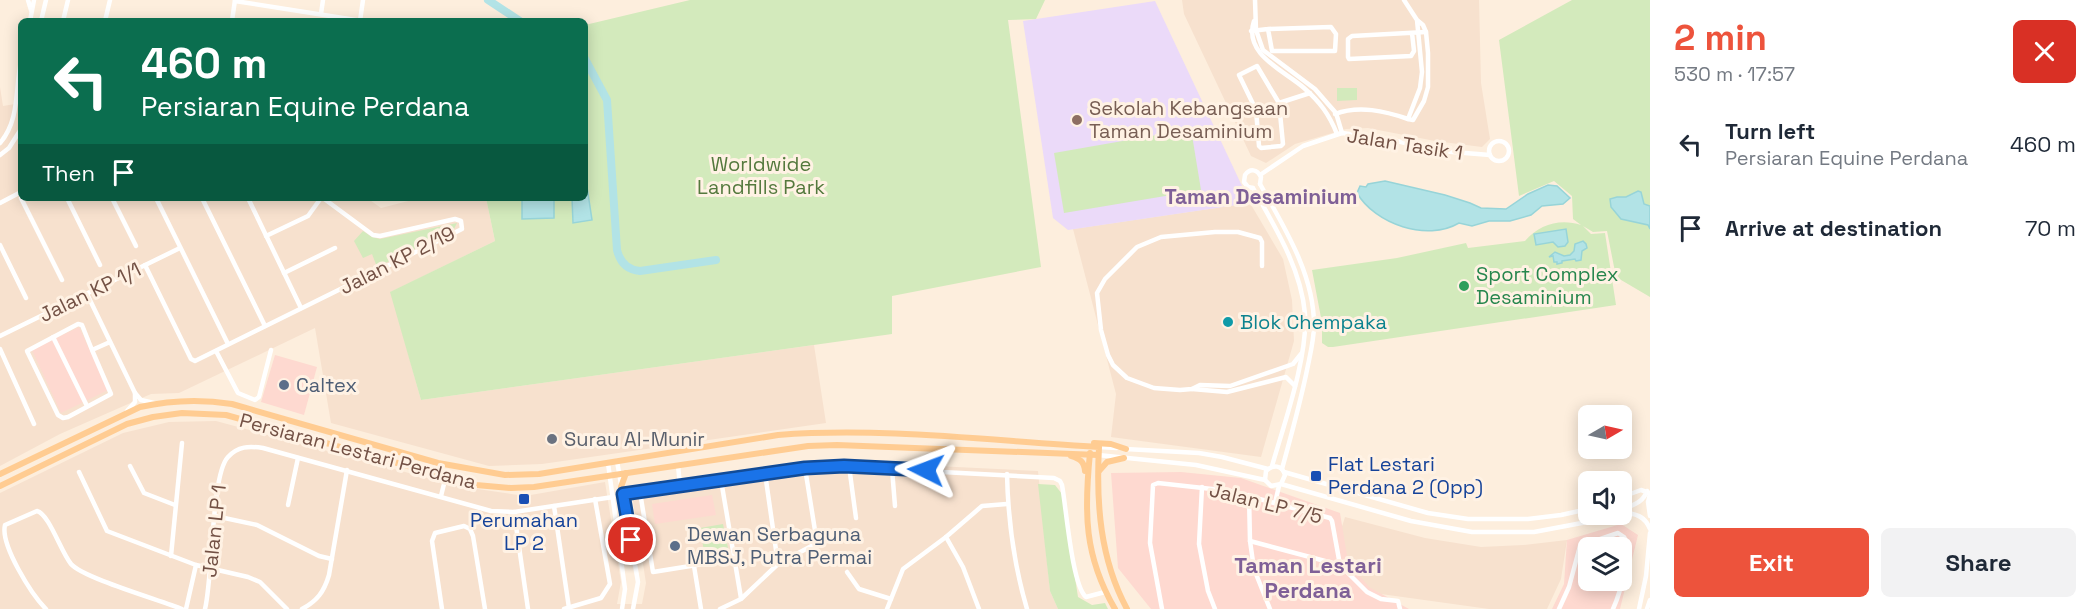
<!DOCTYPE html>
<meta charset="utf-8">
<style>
body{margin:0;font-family:"Space Grotesk",sans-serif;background:#f2f2f3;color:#1f2937;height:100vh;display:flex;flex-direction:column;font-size:22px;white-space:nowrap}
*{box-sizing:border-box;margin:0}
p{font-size:20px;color:#747a83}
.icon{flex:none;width:33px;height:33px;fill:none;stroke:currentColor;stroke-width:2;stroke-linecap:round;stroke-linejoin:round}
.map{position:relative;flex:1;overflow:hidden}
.drawer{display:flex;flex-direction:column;background:#fff;width:450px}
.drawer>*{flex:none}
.top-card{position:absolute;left:18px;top:18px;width:570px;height:183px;border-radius:9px;box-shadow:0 3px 15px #0003;background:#0b6e4f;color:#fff;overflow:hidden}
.needle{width:39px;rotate:81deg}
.tools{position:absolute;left:1578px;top:405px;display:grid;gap:12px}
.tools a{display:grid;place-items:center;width:54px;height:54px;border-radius:9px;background:#fff;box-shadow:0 3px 15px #0003;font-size:30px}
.pin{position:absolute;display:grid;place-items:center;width:51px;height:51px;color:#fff;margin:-26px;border:3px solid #fff;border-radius:50%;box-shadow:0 2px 6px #0007}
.me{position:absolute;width:66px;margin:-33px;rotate:273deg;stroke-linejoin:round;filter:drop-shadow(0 0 4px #0008)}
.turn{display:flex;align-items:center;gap:21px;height:126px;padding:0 24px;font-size:27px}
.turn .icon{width:78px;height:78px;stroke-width:2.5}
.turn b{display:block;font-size:42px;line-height:51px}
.then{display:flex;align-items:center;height:57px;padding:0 24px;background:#0003;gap:12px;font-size:22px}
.round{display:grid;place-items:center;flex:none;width:63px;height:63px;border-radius:9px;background:#f2f2f3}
.head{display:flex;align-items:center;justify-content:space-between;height:102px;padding:0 24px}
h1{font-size:36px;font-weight:700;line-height:45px;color:#ed533c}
.button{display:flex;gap:12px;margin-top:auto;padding:12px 24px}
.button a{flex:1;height:69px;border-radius:9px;background:#ed533c;color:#fff;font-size:24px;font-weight:700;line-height:69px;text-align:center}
.button a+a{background:#f2f2f3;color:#1f2937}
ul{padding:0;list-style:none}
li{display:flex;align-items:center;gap:18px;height:84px;padding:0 24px}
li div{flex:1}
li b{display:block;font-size:22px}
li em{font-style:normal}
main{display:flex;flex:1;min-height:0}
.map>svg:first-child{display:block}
</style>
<main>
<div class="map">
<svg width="1650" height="609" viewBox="0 0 1650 609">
<rect width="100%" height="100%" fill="#fdeedd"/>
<g fill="#f7e1ce">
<path d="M1182 0H1479L1481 83 1490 139 1482 147 1435 141 1368 128 1346 129 1295 144 1266 163 1251 156 1184 14Z"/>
<path d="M0 87 3 106 21 103V198H367L381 208 420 198H486L495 241 391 292 421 400 814 345 826 423 542 464 489 466 331 423 315 328 179 393 151 394 60 434 0 466Z"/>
<path d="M1250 203 1283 259 1292 300 1294 341 1261 457 1111 437 1116 394 1073 229Z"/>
<path d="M216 421 457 486 525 496 605 482 621 582 617 604H642L646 583 631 489 813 460 1038 471 1050 591 1058 609H0V493L123 433 169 422Z"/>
<path d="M1345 517 1425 538 1481 547 1523 545 1567 540 1561 579 1547 609H1489L1381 594 1364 585 1346 561 1340 533Z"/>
</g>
<g fill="#fed9d0" fill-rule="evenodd">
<path d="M79 327 108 390 61 413 32 350Z"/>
<path d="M275 355 317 367 304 415 261 402Z"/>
<path d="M1181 472 1241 478 1340 513 1348 562 1369 587 1409 609H1151L1118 568 1111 473Z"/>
<path d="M712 495 716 515 655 524 652 504Z"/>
<path d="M1621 524 1638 535 1620 609H1552L1564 584 1567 540ZM1588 548H1622V580H1588Z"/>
</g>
<path fill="#ebdaf9" d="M1155 1 1250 203 1068 230 1053 218 1023 21Z"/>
<g fill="#d3eabc">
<path d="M690 0H1045L1036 19 1008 20 1041 267 892 296V334L421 400 390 292 495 241 486 198H585V25Z"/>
<path d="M1572 0H1650V206L1644 204 1641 192 1626 197H1617L1611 207 1621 219 1649 225 1650 229V297L1616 277 1607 231 1593 232 1583 226 1591 234 1605 233 1616 305 1333 347H1328L1322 343V323L1312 270 1397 258 1466 243 1468 248 1525 241C1539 224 1561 218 1581 225L1573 219 1572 196 1554 181 1519 196 1499 40Z"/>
<path d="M1337 88H1357V100L1337 101Z"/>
<path d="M1191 129 1201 190 1064 213 1054 153Z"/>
<path d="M457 223 453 231 377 267 372 254 363 258 354 241 363 231 372 237 380 239Z"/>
<path d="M1038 484 1055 485 1062 494 1078 597 1092 605 1105 603 1108 609H1058L1050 591Z"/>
<path d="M723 524 729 553 705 557 700 528Z"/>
</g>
<g fill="#b2e3e6" stroke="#97d4d8" stroke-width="1.5">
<path d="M1385 181 1445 195 1470 203 1481 208 1506 209 1528 194 1548 185 1557 186 1570 198 1563 204 1542 206 1531 215 1510 221H1489L1472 226 1459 223C1427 242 1375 224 1357 193L1360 186 1366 187 1368 184Z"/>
<path d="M585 187H587L592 220 573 223 572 198H585Z"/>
<path d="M1638 191 1641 192 1644 204 1650 206V229L1648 225 1621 219 1611 207 1610 199 1617 197H1626Z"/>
<path d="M522 198H554V218L522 219Z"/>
<path d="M1566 229 1568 242 1565 246 1558 247 1553 242 1536 245 1534 234Z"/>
<path d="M1583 241 1586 244 1587 248 1582 251 1581 260 1576 261 1575 259 1562 261V263L1557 264V262H1554L1553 256 1549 257 1555 252 1564 256 1570 255 1574 251 1575 244Z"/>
</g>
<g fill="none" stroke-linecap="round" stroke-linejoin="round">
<g stroke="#b2e3e6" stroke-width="8">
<path d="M488 0 520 21"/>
<path d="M585 59 607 100 617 250C620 262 627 270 640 271L716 260"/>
</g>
<g stroke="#fff" stroke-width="4.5">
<path d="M28 0 31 10"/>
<path d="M1255 0 1256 30 1263 50 1315 89 1328 104 1336 113 1342 133"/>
<path d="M1404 0 1417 20 1423 25 1426 32 1428 53V87L1424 101 1413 120 1408 119 1420 88 1422 72 1417 20"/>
<path d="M235 1 362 21"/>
<path d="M321 14 323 0"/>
<path d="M30 21 34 0"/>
<path d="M41 21 46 0"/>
<path d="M63 21 68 0"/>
<path d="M105 21 110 0"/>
<path d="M232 21 235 0"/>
<path d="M360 21 363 0"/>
<path d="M1254 21C1243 54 1283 70 1304 88 1320 102 1329 114 1337 134"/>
<path d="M1251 31 1268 29 1331 27 1336 34 1335 51H1272L1268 29"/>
<path d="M1412 33 1414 51 1411 56 1349 59 1348 57V39L1352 36 1426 32"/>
<path d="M1257 66 1279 103 1283 144 1281 146 1261 148 1259 146 1256 110 1239 75Z"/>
<path d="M1279 103 1310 93"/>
<path d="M1335 114C1359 105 1385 111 1408 119"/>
<circle cx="1499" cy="151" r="10"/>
<path d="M0 143C20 120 15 89 21 61"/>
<path d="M0 155 9 148 21 129"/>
<path d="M1260 175 1303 146 1342 133 1388 139 1440 151 1490 155"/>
<path d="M1260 184C1284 227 1314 274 1314 325 1314 340 1310 355 1307 370 1300 404 1291 436 1282 469"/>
<path d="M1253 188C1275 227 1301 268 1305 314 1308 357 1284 424 1272 466"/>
<path d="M1253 188 1248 187 1244 182 1245 175C1250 168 1257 169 1261 177L1260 184"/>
<path d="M21 198 62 280"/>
<path d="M67 198 100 265"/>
<path d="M112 198 136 246"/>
<path d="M156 198 228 344"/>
<path d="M202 198 265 326"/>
<path d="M248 198 301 308"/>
<path d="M0 203 21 192"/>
<path d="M266 236 308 216 321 198"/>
<path d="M0 245 26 298"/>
<path d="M145 265 191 359 195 361 462 229 461 221 455 219 380 236 373 235 323 198"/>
<path d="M1262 266V242L1260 238 1238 232H1215L1161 237 1137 247 1105 279 1097 293 1101 330 1108 355 1113 365 1127 378 1154 388 1180 390 1192 389 1200 385 1230 386 1293 364 1301 354"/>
<path d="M284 273 335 248"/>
<path d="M87 294 135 393 141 400 154 403"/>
<path d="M0 336 180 248"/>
<path d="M53 337 87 406"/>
<path d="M0 349 34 424"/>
<path d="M92 350 111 394 68 417 63 418 58 415 27 351 78 324 82 325 92 350 110 342"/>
<path d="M216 351 238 393 255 400 259 397 271 350"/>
<path d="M1192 389 1227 392 1286 377 1295 386"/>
<path d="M127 411 135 402V393"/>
<path d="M1099 447 1117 448"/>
<path d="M1125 449 1199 453 1222 457 1268 469"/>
<path d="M1098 455 1196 465 1265 480"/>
<path d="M617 461 638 582 633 609"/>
<path d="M608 463 625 589 622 609"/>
<path d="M678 465 680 486"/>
<path d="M130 466 144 493 175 505"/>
<path d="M849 466 856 518"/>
<path d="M892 469 895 506"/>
<path d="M79 472 107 531 196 565 248 577 260 582 287 609"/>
<path d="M1284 472 1428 513 1468 519H1528L1561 515 1588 509"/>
<path d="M765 473 778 564"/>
<path d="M1007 474C1008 520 1014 565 1027 609"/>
<path d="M721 480 741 598"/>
<path d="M1265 480 1271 486 1281 484 1411 521 1472 532H1534L1587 522 1611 514"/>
<path d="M1265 480 1266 471C1273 464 1282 465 1285 475L1281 484"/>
<path d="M1202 487 1199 544 1208 591 1215 609"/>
<path d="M640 492 653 572 734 559"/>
<path d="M623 494 805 468 828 466 1054 478 1060 481 1062 485C1066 506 1072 586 1086 597L1105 592"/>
<path d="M1650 494 1648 502 1650 516"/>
<path d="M1249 495 1250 541 1254 569 1270 609"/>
<path d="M441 496 446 476"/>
<path d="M1622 497 1641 490 1650 493"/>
<path d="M1275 503 1279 486"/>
<path d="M288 505 298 458"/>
<path d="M554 506 569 608"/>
<path d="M1622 510C1632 505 1643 503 1647 491"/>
<path d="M514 512 528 609"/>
<path d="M1622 513C1635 513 1645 516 1650 529"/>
<path d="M215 516 257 525 319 556 332 559"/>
<path d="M946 537 963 567 979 609"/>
<path d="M1250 541 1340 565"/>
<path d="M817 543 837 533"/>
<path d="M171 556 182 443"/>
<path d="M694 566 701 609"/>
<path d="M847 572 859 589 891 599"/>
<path d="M46 609C32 595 0 545 5 525L37 511C49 514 61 552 71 564 83 578 160 600 182 609"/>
<path d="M186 609 196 565"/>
<path d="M205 609C213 577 211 475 228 457 238 446 249 446 263 448L491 511 514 512 613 497"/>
<path d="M302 609C317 601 324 592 329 575L347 470"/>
<path d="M442 609 432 541 435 533 464 526 470 529 473 536 485 609"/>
<path d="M564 609 601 598 610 584 595 499"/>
<path d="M720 609 741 599 778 564 817 543 805 468"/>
<path d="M887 609 903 569 946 537 982 506 1007 504"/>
<path d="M1162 609 1150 543 1153 485 1158 483 1230 491 1330 518 1332 521 1340 565 1367 592 1381 599 1398 601 1400 609"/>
<path d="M1559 609 1569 587 1580 546 1618 533 1624 537C1632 550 1620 594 1613 609"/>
<path d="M1639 609 1646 576 1650 533"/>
<path d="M1647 609 1650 600"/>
</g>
<g stroke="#ffcc92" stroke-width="6">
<path d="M1094 443 1111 444 1126 449"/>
<path d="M1090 453C1084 512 1084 556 1115 609"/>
<path d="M1071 456C1080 459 1084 461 1085 471"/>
<path d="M1099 471 1107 462 1124 458"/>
<path d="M0 474 140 407C171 400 201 399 232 404L438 463 505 475 539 474 778 435C885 427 992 441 1099 447 1096 503 1100 559 1127 609"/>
<path d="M0 486 127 424 153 417 182 413 226 415 476 485 511 488 534 487 808 446 837 445 1098 455"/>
<path d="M621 487 626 473"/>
</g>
</g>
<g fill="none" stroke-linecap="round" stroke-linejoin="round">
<defs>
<path id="route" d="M631 540 623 494 805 468 844 466 926 470"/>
</defs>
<use href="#route" stroke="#114b97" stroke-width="15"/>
<use href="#route" stroke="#1a73e8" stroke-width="10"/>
</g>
<circle fill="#8d6e63" stroke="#fff2e4" stroke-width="2" cx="1077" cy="120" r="6"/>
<circle fill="#2e9e5b" stroke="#fff2e4" stroke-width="2" cx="1464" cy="286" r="6"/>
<circle fill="#0f9aa8" stroke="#fff2e4" stroke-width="2" cx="1228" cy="322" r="6"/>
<g fill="#5c6f8a" stroke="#fff2e4" stroke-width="2">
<circle cx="284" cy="385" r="6"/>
<circle cx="675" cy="546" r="6"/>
</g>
<circle fill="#6b7280" stroke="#fff2e4" stroke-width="2" cx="552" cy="439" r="6"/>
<g fill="#1a4fb4" stroke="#fff2e4" stroke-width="2">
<rect x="1310" y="470" width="12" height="12" rx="3"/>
<rect x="518" y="493" width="12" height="12" rx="3"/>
</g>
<g text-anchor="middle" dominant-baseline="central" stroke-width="6" stroke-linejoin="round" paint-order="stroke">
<g font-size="20" fill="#785e54" stroke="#fff2e4" text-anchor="start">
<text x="1089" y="108">Sekolah Kebangsaan<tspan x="1089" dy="23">Taman Desaminium</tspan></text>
</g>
<g font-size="20" fill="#735145" stroke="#fff2e4">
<text transform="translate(1405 144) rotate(9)">Jalan Tasik 1</text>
<text transform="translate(397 260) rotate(-27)">Jalan KP 2/19</text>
<text transform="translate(90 292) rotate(-26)">Jalan KP 1/1</text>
<text transform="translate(358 451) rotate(15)">Persiaran Lestari Perdana</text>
<text transform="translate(1266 503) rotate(14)">Jalan LP 7/5</text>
<text transform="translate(214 531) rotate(-84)">Jalan LP 1</text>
</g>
<g font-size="20" fill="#54793d" stroke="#fff2e4">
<text x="761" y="164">Worldwide<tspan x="761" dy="23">Landfills Park</tspan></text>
</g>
<g font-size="20" fill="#27864d" stroke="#fff2e4" text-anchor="start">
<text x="1476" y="274">Sport Complex<tspan x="1476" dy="23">Desaminium</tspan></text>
</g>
<g font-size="20" fill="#0d838f" stroke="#fff2e4" text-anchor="start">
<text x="1240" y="322">Blok Chempaka</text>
</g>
<g font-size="20" fill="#4e5e75" stroke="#fff2e4" text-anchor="start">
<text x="296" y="385">Caltex</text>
<text x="687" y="534">Dewan Serbaguna<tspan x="687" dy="23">MBSJ, Putra Permai</tspan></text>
</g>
<g font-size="20" fill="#5b616d" stroke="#fff2e4" text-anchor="start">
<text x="564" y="439">Surau Al-Munir</text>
</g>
<g font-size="20" fill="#164399" stroke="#fff2e4" text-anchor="start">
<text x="1328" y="464">Flat Lestari<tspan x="1328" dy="23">Perdana 2 (Opp)</tspan></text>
<text x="524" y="520" text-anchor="middle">Perumahan<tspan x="524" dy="23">LP 2</tspan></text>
</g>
<g font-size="21" font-weight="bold" fill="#7f6097" stroke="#fff2e4">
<text x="1261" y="196">Taman Desaminium</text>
</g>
<g font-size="22" font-weight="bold" fill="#7f6097" stroke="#fff2e4">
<text x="1308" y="565">Taman Lestari<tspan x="1308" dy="25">Perdana</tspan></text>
</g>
</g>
</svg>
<div class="tools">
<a><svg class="needle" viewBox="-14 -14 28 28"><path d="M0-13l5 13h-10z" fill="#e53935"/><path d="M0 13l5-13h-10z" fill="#747a83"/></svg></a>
<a><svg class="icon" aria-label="sound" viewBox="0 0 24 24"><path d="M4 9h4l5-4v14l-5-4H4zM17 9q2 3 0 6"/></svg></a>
<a><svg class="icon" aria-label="layers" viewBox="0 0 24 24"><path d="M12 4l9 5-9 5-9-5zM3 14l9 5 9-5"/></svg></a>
</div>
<div class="pin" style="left:631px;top:540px;background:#d93025"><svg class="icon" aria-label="arrive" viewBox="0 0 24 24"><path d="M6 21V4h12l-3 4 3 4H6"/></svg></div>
<svg class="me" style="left:926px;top:470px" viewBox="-20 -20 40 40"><path d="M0-17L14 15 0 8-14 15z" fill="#1a73e8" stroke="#fff" stroke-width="4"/></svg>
<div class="top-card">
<div class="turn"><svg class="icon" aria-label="left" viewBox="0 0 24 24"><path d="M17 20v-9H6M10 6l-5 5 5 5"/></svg><div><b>460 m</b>Persiaran Equine Perdana</div></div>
<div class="then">Then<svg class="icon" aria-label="arrive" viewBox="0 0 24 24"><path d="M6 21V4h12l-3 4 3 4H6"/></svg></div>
</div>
</div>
<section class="drawer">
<div class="head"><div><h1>2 min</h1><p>530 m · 17:57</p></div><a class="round" style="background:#d93025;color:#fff"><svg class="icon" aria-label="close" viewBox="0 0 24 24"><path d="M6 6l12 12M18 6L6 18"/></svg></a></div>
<ul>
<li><svg class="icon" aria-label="left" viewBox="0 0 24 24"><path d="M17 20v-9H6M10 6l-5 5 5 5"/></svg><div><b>Turn left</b><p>Persiaran Equine Perdana</p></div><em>460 m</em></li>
<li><svg class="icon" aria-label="arrive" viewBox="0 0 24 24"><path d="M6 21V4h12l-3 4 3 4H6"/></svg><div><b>Arrive at destination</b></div><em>70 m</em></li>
</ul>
<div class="button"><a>Exit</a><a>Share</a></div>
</section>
</main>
